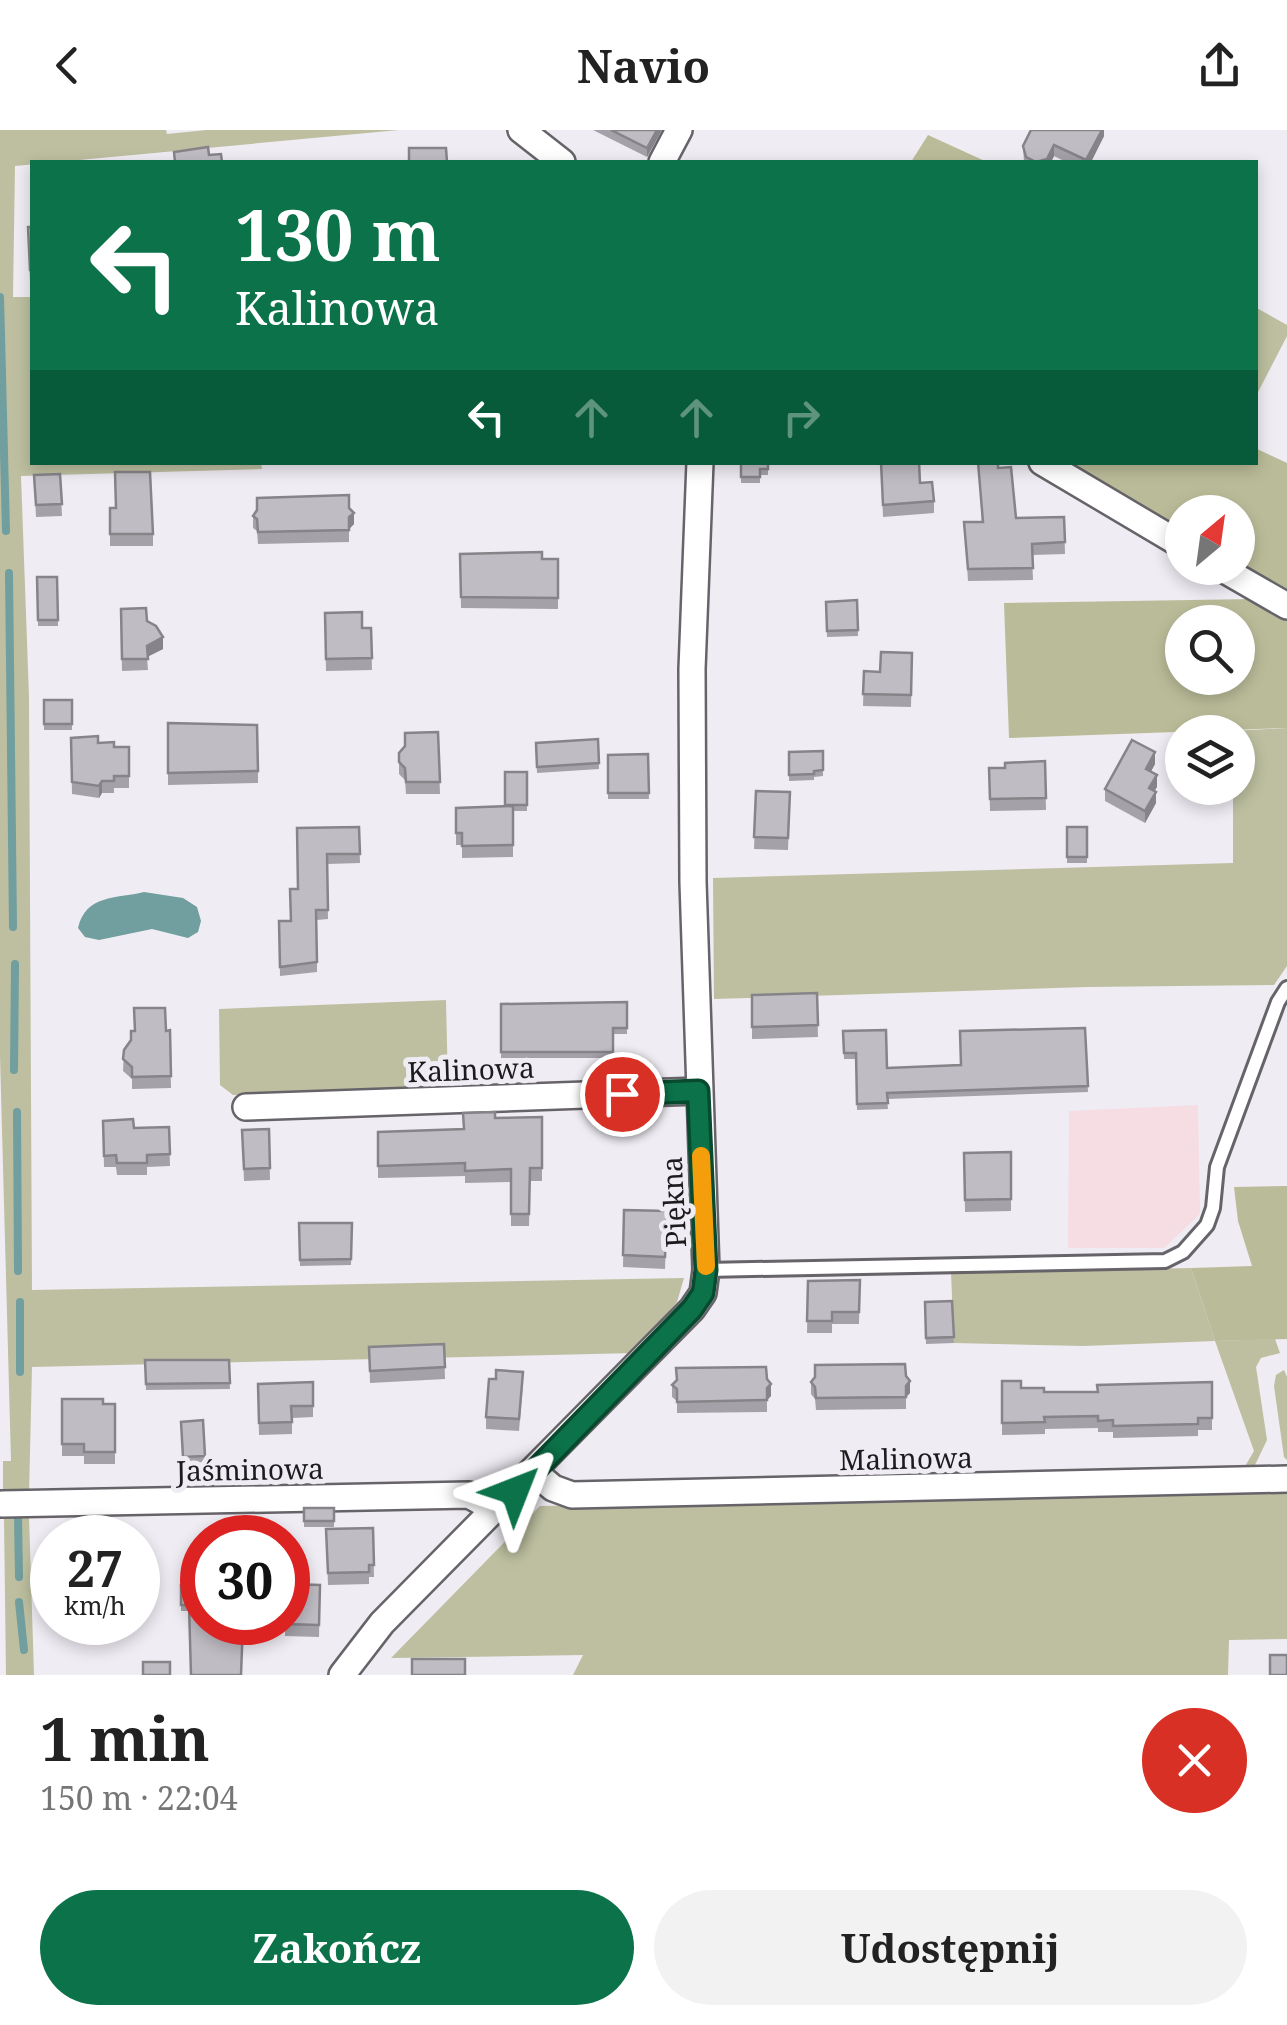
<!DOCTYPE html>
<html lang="pl">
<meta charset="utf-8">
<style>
body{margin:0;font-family:"Noto Serif",serif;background:#f2f2f2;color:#222;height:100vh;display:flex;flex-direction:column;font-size:38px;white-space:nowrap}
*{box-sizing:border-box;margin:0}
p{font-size:32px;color:#767676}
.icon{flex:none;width:55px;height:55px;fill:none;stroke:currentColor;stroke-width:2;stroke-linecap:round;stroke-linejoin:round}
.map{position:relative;height:1545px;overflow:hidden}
.side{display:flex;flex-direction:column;background:#fff;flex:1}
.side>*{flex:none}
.guide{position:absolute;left:30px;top:30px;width:1228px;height:305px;border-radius:0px;box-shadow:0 5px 15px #0003;background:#0b7249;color:#fff;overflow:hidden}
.needle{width:65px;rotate:29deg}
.tools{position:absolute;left:1165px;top:365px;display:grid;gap:20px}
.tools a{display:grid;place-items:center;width:90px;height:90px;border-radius:50%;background:#fff;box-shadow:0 5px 15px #0003;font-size:50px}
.speed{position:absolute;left:30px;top:1385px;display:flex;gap:20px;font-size:50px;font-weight:700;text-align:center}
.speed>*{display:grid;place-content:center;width:130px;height:130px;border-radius:50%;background:#fff;box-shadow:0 5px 15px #0003;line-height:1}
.speed small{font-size:25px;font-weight:400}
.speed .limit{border:15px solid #d22;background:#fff;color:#111}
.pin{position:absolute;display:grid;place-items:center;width:85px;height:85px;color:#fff;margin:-42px;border:5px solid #fff;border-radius:50%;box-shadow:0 2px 10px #0007}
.me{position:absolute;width:110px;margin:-55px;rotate:45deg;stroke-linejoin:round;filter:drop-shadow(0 0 8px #0008)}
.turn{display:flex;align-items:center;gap:35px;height:210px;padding:0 40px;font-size:45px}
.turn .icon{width:130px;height:130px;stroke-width:2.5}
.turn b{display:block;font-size:70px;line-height:85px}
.lanes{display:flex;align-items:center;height:95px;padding:0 40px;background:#0003;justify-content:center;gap:50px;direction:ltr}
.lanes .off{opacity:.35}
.round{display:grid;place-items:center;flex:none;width:105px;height:105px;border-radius:52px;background:#f2f2f2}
.overview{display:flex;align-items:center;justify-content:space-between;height:170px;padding:0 40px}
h1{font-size:60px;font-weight:700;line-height:75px}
.button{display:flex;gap:20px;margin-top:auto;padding:20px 40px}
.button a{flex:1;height:115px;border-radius:60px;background:#0b7249;color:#fff;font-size:40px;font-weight:700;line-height:115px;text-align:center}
.button a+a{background:#f2f2f2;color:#222}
header{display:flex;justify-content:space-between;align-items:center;height:130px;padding:0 40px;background:#fff;font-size:45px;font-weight:700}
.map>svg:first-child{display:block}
</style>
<header><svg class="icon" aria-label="back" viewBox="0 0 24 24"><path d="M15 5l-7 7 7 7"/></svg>Navio<svg class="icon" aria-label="share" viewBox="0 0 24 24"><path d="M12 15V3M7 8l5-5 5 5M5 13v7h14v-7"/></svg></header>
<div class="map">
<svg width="1287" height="1545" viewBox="0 0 1287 1545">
<rect width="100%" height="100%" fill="#efecf3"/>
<path fill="#f6dce3" d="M1198 975 1200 1084 1164 1118H1068L1069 981Z"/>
<g fill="#bdbfa0">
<path d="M0 0H166L167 4 207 0H399L15 36 13 167H32V332H261L262 339 21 346 29 567 32 1160 684 1148 677 1172 634 1223 32 1237 29 1365 3 1366V1331H11L0 926Z"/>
<path d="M1255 177 1287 195V206L1255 268Z"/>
<path d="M1287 598V836L1274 855 1087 857 714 869 713 748 1233 733V658H1238V602L1233 601Z"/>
<path d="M446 870 448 959 233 965 220 955 219 879Z"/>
<path d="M1191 1138 1215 1211 1275 1209 1280 1223 1261 1228 1256 1237 1267 1310 1255 1335 1244 1338 1254 1321 1215 1211 1083 1216 954 1213 951 1143Z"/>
<path d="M1284 1240 1287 1247V1330L1284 1327 1274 1256 1276 1245Z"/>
<path d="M1287 1362V1509L1229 1510 1228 1545H573L583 1525 391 1528 540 1376Z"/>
<path d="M29 1386 34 1545H6L4 1387Z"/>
</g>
<g fill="#babc99" fill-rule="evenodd">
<path d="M928 5 987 32H911Z"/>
<path d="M1255 318 1287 333V464L1238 436V382H1182V404L1061 333 1255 332Z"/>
<path d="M1255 469 1287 488V598L1009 608 1004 473ZM1182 492H1238V548H1182Z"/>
<path d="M1287 1056V1209L1215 1211 1191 1138 1252 1136 1238 1091 1234 1057Z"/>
</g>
<path fill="#719e9e" d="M144 762 183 768 197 777 201 791 198 802 188 808 152 799 99 810 85 807 78 798C86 764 116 769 144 762Z"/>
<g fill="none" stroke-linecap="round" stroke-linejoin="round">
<g stroke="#719e9e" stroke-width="8">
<path d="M0 167 6 401"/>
<path d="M9 443 13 797"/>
<path d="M14 940 15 834"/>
<path d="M17 982 18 1141"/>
<path d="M20 1172V1242"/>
<path d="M18 1385 19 1447"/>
<path d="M19 1472 24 1520"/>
</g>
<defs>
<path id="service" d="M706 1140 1165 1131 1183 1122 1207 1095 1213 1078 1217 1037 1278 872 1287 858"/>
<g id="minor">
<path d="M521 0 562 32"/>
<path d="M662 32 679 0"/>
<path d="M1042 332 1182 415"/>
<path d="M1221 438 1287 476"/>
<path d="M246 977 698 961"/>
<path d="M534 1342 553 1358 572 1365 1287 1349"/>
<path d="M2 1374 469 1365 496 1380"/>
<path d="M342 1545 382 1493 692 1179 703 1163 706 1140 693 752 692 539 700 332"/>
</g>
</defs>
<use href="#service" stroke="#666369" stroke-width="18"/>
<use href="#minor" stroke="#666369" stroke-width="30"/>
<use href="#service" stroke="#fff" stroke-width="12"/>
<use href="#minor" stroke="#fff" stroke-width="25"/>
</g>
<g fill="#a4a2a8">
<path d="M593 0H662L647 27Z"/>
<path d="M1104 0V6L1091 32H1066L1054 26 1051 32H1024L1023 16Z"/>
<path d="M28 97H32V152H30Z"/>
<path d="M741 332H768V345H760V353H741Z"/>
<path d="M881 332 920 353 934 371V383L883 387Z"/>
<path d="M978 332 998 338 1016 388 1064 387 1065 424 1032 425 1033 450 968 451 964 392H982Z"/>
<path d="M60 344 62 386 36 387 34 345Z"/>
<path d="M110 378 153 404V416H110Z"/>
<path d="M349 378 354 394 349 399V412L258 414 257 401 253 398V386Z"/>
<path d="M460 424 558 429V479L461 478Z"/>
<path d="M37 447H57L58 496H38Z"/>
<path d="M857 470 858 506 827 507 826 472Z"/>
<path d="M121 479 147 491 163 519 147 527 148 540 122 541Z"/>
<path d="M325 483 362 498H371L372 540 326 541Z"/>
<path d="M912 523 911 577 863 576 864 541 880 542Z"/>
<rect x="44" y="570" width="28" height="30"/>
<path d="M168 593 258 641V653L168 655Z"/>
<path d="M438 602 440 664H406L405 650 399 644V623Z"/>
<path d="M71 608 114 617H129V658H114V663H102L99 668 72 664Z"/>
<path d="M598 609 599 639 537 643 536 613Z"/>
<path d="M823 621V646L814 647V650L789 651V622Z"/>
<path d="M648 624 649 669H608V625Z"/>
<path d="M1045 631 1046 680 990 681 989 638H1005Z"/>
<path d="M1155 634 1151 641 1157 657 1154 661 1156 673 1145 693 1105 671V659Z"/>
<path d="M527 642V681H513V727L462 728V715H456V678L505 676Z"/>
<path d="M756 661 790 662 788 720 754 719Z"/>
<path d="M359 697 360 733 327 734 328 789 317 790V842L280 846 279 791H291L298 759 297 698Z"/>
<rect x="1067" y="697" width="20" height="36"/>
<path d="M817 863 818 907 752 909V865Z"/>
<path d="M627 872V904H613V928H501V874Z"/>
<path d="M1085 898 1088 962 887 969 888 979 857 980 856 929H844L843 901 887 938 961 935Z"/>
<path d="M170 900 171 958 132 959V949L123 941 124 920Z"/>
<path d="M495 988 542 1038V1051H530L529 1096H511V1052L465 1053V1046L378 1048V1002L463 999Z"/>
<path d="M103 991 134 998 169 997 170 1036 147 1037V1045H117L116 1037H104Z"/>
<path d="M269 999 270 1050 244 1051 242 1000Z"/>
<path d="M964 1023 1011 1069V1081L965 1082Z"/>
<path d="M624 1080 667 1081 665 1139 623 1137Z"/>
<path d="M299 1093H352L351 1135 300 1136Z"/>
<path d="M860 1150 859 1194H832V1203H807L808 1151Z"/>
<path d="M952 1171 954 1213 926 1214 925 1172Z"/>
<path d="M444 1214 445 1249 370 1253 369 1217Z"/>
<path d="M145 1230H229L230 1259 146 1260Z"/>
<path d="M906 1246 910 1263 906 1267V1279L816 1280 815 1269 811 1264V1252Z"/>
<path d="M767 1249 771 1266 767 1270V1282L677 1283V1271L672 1267V1255Z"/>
<path d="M1002 1251 1021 1258 1044 1262H1098L1212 1252V1300H1198V1306L1113 1308V1302H1098V1298L1045 1299V1304L1002 1305Z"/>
<path d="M313 1252V1287L292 1288V1304L259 1305 258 1254Z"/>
<path d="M523 1254 519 1301 486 1299V1287Z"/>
<path d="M62 1269 103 1274H115V1334H84V1326H62Z"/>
<path d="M203 1290 205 1332 183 1333 181 1292Z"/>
<rect x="304" y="1378" width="30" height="19"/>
<path d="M373 1398 374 1447H369V1454L328 1455 326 1399Z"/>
<path d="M202 1454 189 1481H181V1455Z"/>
<path d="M320 1455 319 1507 285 1506V1492Z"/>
</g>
<g fill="#868488">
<path d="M657 0H662L647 27V18Z"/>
<path d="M1102 0H1104V6L1091 32H1086Z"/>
<path d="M1054 15V26L1051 32H1036Z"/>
<path d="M354 383V394L349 399V387Z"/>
<path d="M163 507V519L147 527V516Z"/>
<path d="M1155 622V634L1146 651V639Z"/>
<path d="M1157 645V657L1149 670V658Z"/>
<path d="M102 651V663L99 668V656Z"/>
<path d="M1156 662V673L1145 693V681Z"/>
<path d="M910 1251V1263L906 1267V1256Z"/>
<path d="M771 1254V1266L767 1270V1258Z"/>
</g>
<g fill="#bfbcc3" stroke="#868488" stroke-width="2.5">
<path d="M611 0H657L647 18Z"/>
<path d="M1031 0H1102L1086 30 1054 15 1047 29 1036 32 1026 27 1023 16Z"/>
<path d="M208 17 209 25 221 24 222 32H175L174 22Z"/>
<path d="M409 18H446L447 32H409Z"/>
<path d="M28 97H32V140H30Z"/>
<path d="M741 332H768V339H760V347H741Z"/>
<path d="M881 332H919L920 353 932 352 934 371 883 375Z"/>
<path d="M978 332H998V338L1011 337 1016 388 1064 387 1065 412 1032 414 1033 438 968 439 964 392H983Z"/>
<path d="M115 342H150L153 404H110V378H116Z"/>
<path d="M60 344 62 374 36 375 34 345Z"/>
<path d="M349 365V378L354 383 349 387V400L258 402 257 389 253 386 257 380V368Z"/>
<path d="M542 422V429H558V468L461 467 460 424Z"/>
<path d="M37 447H57L58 490H38Z"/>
<path d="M857 470 858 500 827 501 826 472Z"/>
<path d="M146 478 147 491 156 496 163 507 147 516 148 529H122L121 479Z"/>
<path d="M362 482V498H371L372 528 326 529 325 483Z"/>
<path d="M881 522 912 523 911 565 863 564 864 541 880 542Z"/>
<rect x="44" y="570" width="28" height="24"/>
<path d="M168 593 257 595 258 641 168 643Z"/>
<path d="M438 602 440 652H406L405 638 399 632V623L405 616V603Z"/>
<path d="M98 606V613L114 612V617H129V646H114V651H102L99 656 72 652 71 608Z"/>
<path d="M598 609 599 633 537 637 536 613Z"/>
<path d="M1132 610 1155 622 1146 639 1157 645 1149 658 1156 662 1145 681 1105 659Z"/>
<path d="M823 621V640L814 641V644L789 645V622Z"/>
<path d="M648 624 649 663H608V625Z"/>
<path d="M1045 631 1046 668 990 669 989 638H1005V633Z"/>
<rect x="505" y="642" width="22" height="33"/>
<path d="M756 661 790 662 788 708 754 707Z"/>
<path d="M513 676V715L462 716V703H456V678Z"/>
<path d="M359 697 360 724H327L328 780H316L317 832 280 837 279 791H291L290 759H298L297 698Z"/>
<rect x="1067" y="697" width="20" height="30"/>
<path d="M817 863 818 895 752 897V865Z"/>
<path d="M627 872V898H613V922H501V874Z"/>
<path d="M134 878H165L166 901 170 900 171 946 132 947V937L123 929 124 920 131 910V901H135Z"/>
<path d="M1085 898 1088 956 887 963 888 973 857 974 856 923H844L843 901 886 900 887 938 961 935 960 901Z"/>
<path d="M495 982V988L542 987V1038H530L529 1084H511V1039L465 1041V1033L378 1036V1002L464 999 463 983Z"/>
<path d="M133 989 134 998 169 997 170 1024 147 1025V1033H117L116 1025 104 1026 103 991Z"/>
<path d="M269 999 270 1038 244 1039 242 1000Z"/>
<path d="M1011 1022V1069L965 1070 964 1023Z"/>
<path d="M624 1080 667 1081 665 1127 623 1125Z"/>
<path d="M299 1093H352L351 1129 300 1130Z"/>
<path d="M860 1150 859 1182H832V1191H807L808 1151Z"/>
<path d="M952 1171 954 1207 926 1208 925 1172Z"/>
<path d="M444 1214 445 1237 370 1241 369 1217Z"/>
<path d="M145 1230H229L230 1253 146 1254Z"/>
<path d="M905 1234 906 1246 910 1251 906 1256V1267L816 1268 815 1257 811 1252 815 1247V1235Z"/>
<path d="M766 1237 767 1249 771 1254 767 1258V1270L677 1272V1259L672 1255 677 1250 676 1238Z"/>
<path d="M496 1240 523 1242 519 1289 486 1287 489 1249H496Z"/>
<path d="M1002 1251H1021V1258H1044V1262H1098L1097 1255 1212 1252V1288H1198V1294L1113 1296V1290L1098 1291V1286L1044 1287 1045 1292 1002 1293Z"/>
<path d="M313 1252V1276H291L292 1292 259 1293 258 1254Z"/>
<path d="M62 1269H103V1274H115V1322H84V1314H62Z"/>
<path d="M203 1290 205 1326 183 1327 181 1292Z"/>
<rect x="304" y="1378" width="30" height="13"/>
<path d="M373 1398 374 1435H369V1442L328 1443 326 1399Z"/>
<path d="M202 1454V1492H243L241 1545H191L189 1475H181V1455Z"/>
<path d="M288 1454 320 1455 319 1495 285 1494 288 1492Z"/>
<rect x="1270" y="1525" width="17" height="20"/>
<rect x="412" y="1529" width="53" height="16"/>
<rect x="143" y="1532" width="27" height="13"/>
</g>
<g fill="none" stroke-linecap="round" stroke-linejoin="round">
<defs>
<path id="route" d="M515 1361 692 1179 703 1163 706 1140 698 961 622 964"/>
</defs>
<use href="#route" stroke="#074a2f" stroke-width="25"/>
<use href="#route" stroke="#0b7249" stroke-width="18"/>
<path stroke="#f59e0b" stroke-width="18" d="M701 1026 706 1136"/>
</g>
<g text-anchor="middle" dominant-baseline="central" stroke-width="10" stroke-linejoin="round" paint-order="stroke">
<g font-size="28" fill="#1c1b1d" stroke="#efecf3">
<text transform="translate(471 939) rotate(-2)">Kalinowa</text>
<text transform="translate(673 1072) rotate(-93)">Piękna</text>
<text transform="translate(906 1328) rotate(-1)">Malinowa</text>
<text transform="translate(250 1339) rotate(-1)">Jaśminowa</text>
</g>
</g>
</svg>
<div class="tools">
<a><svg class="needle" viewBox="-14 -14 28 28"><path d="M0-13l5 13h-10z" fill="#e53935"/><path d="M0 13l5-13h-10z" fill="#767676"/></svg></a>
<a><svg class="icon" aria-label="search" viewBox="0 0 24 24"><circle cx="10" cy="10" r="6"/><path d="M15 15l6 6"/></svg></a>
<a><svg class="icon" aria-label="layers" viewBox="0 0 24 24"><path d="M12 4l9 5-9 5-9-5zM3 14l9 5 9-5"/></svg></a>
</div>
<div class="speed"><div>27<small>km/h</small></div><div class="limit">30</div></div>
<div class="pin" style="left:622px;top:964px;background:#d93025"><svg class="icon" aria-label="arrive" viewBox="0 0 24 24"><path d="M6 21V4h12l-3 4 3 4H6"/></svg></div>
<svg class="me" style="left:515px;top:1361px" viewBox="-20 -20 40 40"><path d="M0-17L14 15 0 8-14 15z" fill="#0b7249" stroke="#fff" stroke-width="4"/></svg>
<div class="guide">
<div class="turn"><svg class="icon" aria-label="left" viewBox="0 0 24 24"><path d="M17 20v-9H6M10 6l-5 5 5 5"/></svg><div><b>130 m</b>Kalinowa</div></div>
<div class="lanes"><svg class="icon" aria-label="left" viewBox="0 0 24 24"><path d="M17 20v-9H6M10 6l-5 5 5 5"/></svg><svg class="icon off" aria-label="ahead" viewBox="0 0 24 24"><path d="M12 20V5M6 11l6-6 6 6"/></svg><svg class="icon off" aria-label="ahead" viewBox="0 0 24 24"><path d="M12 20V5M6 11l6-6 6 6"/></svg><svg class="icon off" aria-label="right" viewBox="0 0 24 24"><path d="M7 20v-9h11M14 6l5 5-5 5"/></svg></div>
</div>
</div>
<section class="side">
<div class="overview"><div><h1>1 min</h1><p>150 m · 22:04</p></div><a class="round" style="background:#d93025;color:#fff"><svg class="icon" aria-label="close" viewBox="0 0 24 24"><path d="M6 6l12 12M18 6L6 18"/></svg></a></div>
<div class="button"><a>Zakończ</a><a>Udostępnij</a></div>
</section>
